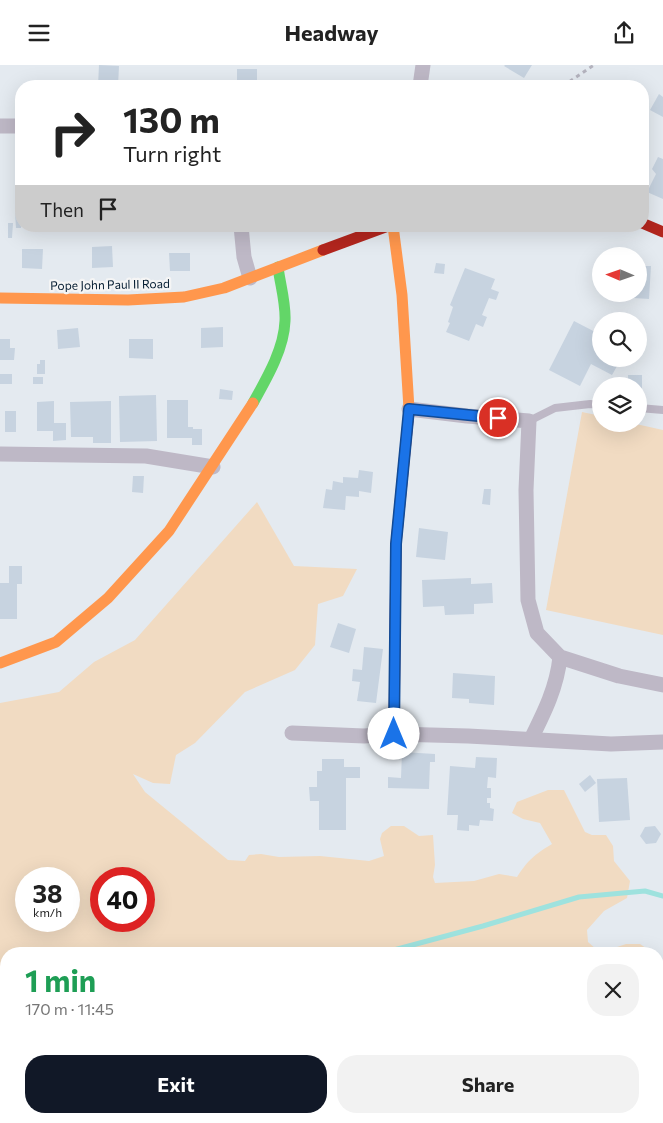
<!DOCTYPE html>
<meta charset="utf-8">
<style>
body{margin:0;font-family:Commissioner,sans-serif;background:#f2f2f2;color:#222;height:100vh;display:flex;flex-direction:column;font-size:19px;white-space:nowrap}
*{box-sizing:border-box;margin:0}
p{font-size:16px;color:#767676}
.icon{flex:none;width:28px;height:28px;fill:none;stroke:currentColor;stroke-width:2;stroke-linecap:round;stroke-linejoin:round}
.map{position:relative;flex:1;overflow:hidden}
.side{position:absolute;left:0px;top:882px;width:664px;height:176px;display:flex;flex-direction:column;background:#fff;border-radius:20px 20px 0 0;box-shadow:0 5px 20px #0002}
.side>*{flex:none}
.hud{position:absolute;left:15px;top:15px;width:634px;height:152px;border-radius:20px;box-shadow:0 5px 20px #0002;background:#fff;color:#222;overflow:hidden}
.needle{width:32px;rotate:272deg}
.tools{position:absolute;left:592px;top:182px;display:grid;gap:10px}
.tools a{display:grid;place-items:center;width:55px;height:55px;border-radius:50%;background:#fff;box-shadow:0 5px 20px #0002;font-size:25px}
.speed{position:absolute;left:15px;top:802px;display:flex;gap:10px;font-size:25px;font-weight:700;text-align:center}
.speed>*{display:grid;place-content:center;width:65px;height:65px;border-radius:50%;background:#fff;box-shadow:0 5px 20px #0002;line-height:1}
.speed small{font-size:12px;font-weight:400}
.speed .limit{border:8px solid #d22;background:#fff;color:#111}
.pin{position:absolute;display:grid;place-items:center;width:42px;height:42px;color:#fff;margin:-21px;border:2px solid #fff;border-radius:50%;box-shadow:0 1px 5px #0007}
.me{position:absolute;width:55px;margin:-28px;rotate:0deg;stroke-linejoin:round;filter:drop-shadow(0 0 4px #0008)}
.turn{display:flex;align-items:center;gap:18px;height:105px;padding:0 25px;font-size:22px}
.turn .icon{width:65px;height:65px;stroke-width:2.5}
.turn b{display:block;font-size:35px;line-height:42px}
.then{display:flex;align-items:center;height:48px;padding:0 25px;background:#0003;gap:10px;font-size:19px}
.round{display:grid;place-items:center;flex:none;width:52px;height:52px;border-radius:20px;background:#f2f2f2}
.summary{display:flex;align-items:center;justify-content:space-between;height:85px;padding:0 25px}
h1{font-size:30px;font-weight:700;line-height:38px;color:#1e9e55}
.action{display:flex;gap:10px;margin-top:auto;padding:10px 25px}
.action a{flex:1;height:58px;border-radius:20px;background:#111827;color:#fff;font-size:20px;font-weight:700;line-height:58px;text-align:center}
.action a+a{background:#f2f2f2;color:#222}
header{display:flex;justify-content:space-between;align-items:center;height:65px;padding:0 25px;background:#fff;font-size:22px;font-weight:700}
.map>svg:first-child{display:block}
</style>
<header><svg class="icon" aria-label="menu" viewBox="0 0 24 24"><path d="M4 6h16M4 12h16M4 18h16"/></svg>Headway<svg class="icon" aria-label="share" viewBox="0 0 24 24"><path d="M12 15V3M7 8l5-5 5 5M5 13v7h14v-7"/></svg></header>
<div class="map">
<svg width="663" height="1058" viewBox="0 0 663 1058">
<rect width="100%" height="100%" fill="#e4eaf0"/>
<g fill="#f1dbc2" fill-rule="evenodd">
<path d="M582 347 601 351V359H636L663 365V570L546 545Z"/>
<path d="M257 437 294 501 357 504 343 531 318 539 315 580 295 605 245 627 195 678 176 690 170 719 153 718 133 709 145 727 228 795 245 796 249 790 261 789 279 792 320 791 369 796 384 791 380 774 382 768 391 761H404L419 771 433 770 435 800 433 812 435 818 474 816 499 809 517 812C529 794 534 790 552 779L540 758 523 754 512 748 517 737 548 725H564L585 767 592 770H606L613 781 614 796 630 816 627 833 604 846 587 865 588 877 596 884 614 883 626 879H640L655 889H6V958H0V638L59 627 94 597 135 575ZM26 814H69V856H26ZM101 814H144V856H101Z"/>
<path d="M151 1053V1052L232 1053 224 1058H152Z"/>
</g>
<g fill="none" stroke-linecap="round" stroke-linejoin="round">
<g stroke="#9ee2de" stroke-width="5">
<path d="M379 889 483 861 579 832 645 826 663 831"/>
<path d="M0 909 6 907"/>
</g>
</g>
<g fill="#c7d3e0">
<path d="M99 0 119 1 118 21H98Z"/>
<path d="M505 0H532L524 13 504 1Z"/>
<rect x="237" y="4" width="20" height="17"/>
<rect x="30" y="17" width="19" height="4"/>
<rect x="167" y="17" width="18" height="4"/>
<path d="M659 29 663 32V52L650 45Z"/>
<path d="M658 92 663 94V134L647 127 656 109 652 104Z"/>
<path d="M15 148H21V163H16Z"/>
<path d="M8 158H13L12 173H8Z"/>
<path d="M112 181 113 202 92 203V182Z"/>
<path d="M22 184H43L42 204 22 203Z"/>
<path d="M169 188H190V206H170Z"/>
<path d="M436 198 445 199 444 209 434 208Z"/>
<path d="M639 201H651L649 234 618 232V229H639Z"/>
<path d="M465 203 495 214 491 224 499 227 496 235 489 233 482 250 487 252 483 262 476 259 469 276 446 267 450 258 448 257 453 242 450 240Z"/>
<path d="M574 256 601 270V294H621L612 310 591 299 580 321 549 305Z"/>
<path d="M223 262V282L201 283V263Z"/>
<path d="M78 263 80 282 58 284 57 265Z"/>
<path d="M0 274H10V283H15L14 295H0Z"/>
<path d="M129 274H153V294L129 293Z"/>
<path d="M40 295H45V309H37V299H40Z"/>
<rect x="0" y="309" width="12" height="10"/>
<path d="M628 310H642V325H639V321H628Z"/>
<rect x="33" y="312" width="10" height="7"/>
<path d="M220 324 233 326 232 335 219 334Z"/>
<path d="M156 330 157 376 120 377 119 331Z"/>
<path d="M167 335H188V362H193V364H202V380H192V373H167Z"/>
<path d="M54 336V358H66V375L53 376V366H37V337Z"/>
<path d="M111 336V378H93V372H71L70 337Z"/>
<rect x="5" y="346" width="11" height="21"/>
<path d="M359 405 373 407 371 428 359 426V432L346 431 345 445 323 443 326 424 332 425 333 416 343 418V412L358 413Z"/>
<path d="M133 411H144L143 428 132 427Z"/>
<path d="M484 424H491L490 440 482 439Z"/>
<path d="M419 463 448 467 445 495 416 492Z"/>
<path d="M9 501H22V519H17V554H0V518H9Z"/>
<path d="M471 513V519L492 518 493 538 474 539V549L445 550 444 541 423 542 422 515Z"/>
<path d="M338 558 356 564 349 588 330 582Z"/>
<path d="M364 582 383 584 376 638 357 636 360 617 352 616 353 604 362 605Z"/>
<path d="M453 608 495 611 494 640 469 638V634L452 633Z"/>
<path d="M402 687 435 689V697H430L429 724 388 723V712L401 713Z"/>
<path d="M476 692 497 693 496 713 488 712 487 723H491V733H487V738H490V743L494 744 493 756 480 755 479 761 469 760V766L457 765 458 750H447L450 701 475 703Z"/>
<path d="M322 694H344V702H360V713H346V765H319V736H310L309 722H317V706H322Z"/>
<path d="M590 710 596 718 585 727 579 719Z"/>
<path d="M627 713 630 755 599 757 597 714Z"/>
<path d="M655 761 661 769 656 778 646 779 640 771 645 762Z"/>
<path d="M334 1052H351L346 1056 348 1058H326Z"/>
<path d="M416 1052H442L435 1058H409Z"/>
<path d="M474 1052H490L494 1058H467Z"/>
<path d="M513 1052H529L521 1058H517Z"/>
<path d="M549 1052H569V1058H548Z"/>
</g>
<g fill="none" stroke-linecap="round" stroke-linejoin="round">
<path stroke="#b4b3be" stroke-width="3" stroke-dasharray="4 4" stroke-linecap="butt" d="M563 21 594 0"/>
<g stroke="#beb8c6" stroke-width="8">
<path d="M639 343 663 345"/>
<path d="M529 356 555 343 590 339 601 340"/>
</g>
<g stroke="#beb8c6" stroke-width="15">
<path d="M420 21 423 0"/>
<path d="M0 61H21"/>
<path d="M241 161 244 192 250 213"/>
<path d="M409 344 467 351 529 356 526 425 528 535 537 568 560 592 619 611 663 620"/>
<path d="M0 389 146 391 213 402"/>
<path d="M292 668 364 671 394 669 468 671 611 679 663 677"/>
<path d="M531 674C544 648 557 622 560 592"/>
<path d="M271 1058 279 1052"/>
</g>
<path stroke="#63d668" stroke-width="11" d="M253 338C267 313 284 284 285 256 286 238 280 219 278 202"/>
<g stroke="#ff974d" stroke-width="11">
<path d="M393 161 402 230 409 344 408 356"/>
<path d="M0 233 128 235 184 232 224 223 323 185"/>
<path d="M0 598 56 577 108 533 169 466 253 338"/>
</g>
<g stroke="#b3261e" stroke-width="11">
<path d="M642 158 663 167"/>
<path d="M323 185 388 161"/>
<path d="M394 669 396 479 408 356"/>
</g>
</g>
<g fill="none" stroke-linecap="round" stroke-linejoin="round">
<defs>
<path id="route" d="M394 669 396 479 409 344 498 353"/>
</defs>
<use href="#route" stroke="#114b97" stroke-width="12"/>
<use href="#route" stroke="#1a73e8" stroke-width="9"/>
</g>
<g text-anchor="middle" dominant-baseline="central" stroke-width="4.5" stroke-linejoin="round" paint-order="stroke">
<g font-size="12" fill="#031b30" stroke="#f5f5f5">
<text transform="translate(110 219) rotate(-1)">Pope John Paul II Road</text>
</g>
</g>
</svg>
<div class="tools">
<a><svg class="needle" viewBox="-14 -14 28 28"><path d="M0-13l5 13h-10z" fill="#e53935"/><path d="M0 13l5-13h-10z" fill="#767676"/></svg></a>
<a><svg class="icon" aria-label="search" viewBox="0 0 24 24"><circle cx="10" cy="10" r="6"/><path d="M15 15l6 6"/></svg></a>
<a><svg class="icon" aria-label="layers" viewBox="0 0 24 24"><path d="M12 4l9 5-9 5-9-5zM3 14l9 5 9-5"/></svg></a>
</div>
<div class="speed"><div>38<small>km/h</small></div><div class="limit">40</div></div>
<div class="pin" style="left:498px;top:353px;background:#d93025"><svg class="icon" aria-label="arrive" viewBox="0 0 24 24"><path d="M6 21V4h12l-3 4 3 4H6"/></svg></div>
<svg class="me" style="left:394px;top:669px" viewBox="-20 -20 40 40"><circle r="19" fill="#fff"/><path d="M0-13L10 11 0 6-10 11z" fill="#1a73e8"/></svg>
<div class="hud">
<div class="turn"><svg class="icon" aria-label="right" viewBox="0 0 24 24"><path d="M7 20v-9h11M14 6l5 5-5 5"/></svg><div><b>130 m</b>Turn right</div></div>
<div class="then">Then<svg class="icon" aria-label="arrive" viewBox="0 0 24 24"><path d="M6 21V4h12l-3 4 3 4H6"/></svg></div>
</div>
<section class="side">
<div class="summary"><div><h1>1 min</h1><p>170 m · 11:45</p></div><a class="round"><svg class="icon" aria-label="close" viewBox="0 0 24 24"><path d="M6 6l12 12M18 6L6 18"/></svg></a></div>
<div class="action"><a>Exit</a><a>Share</a></div>
</section>
</div>
